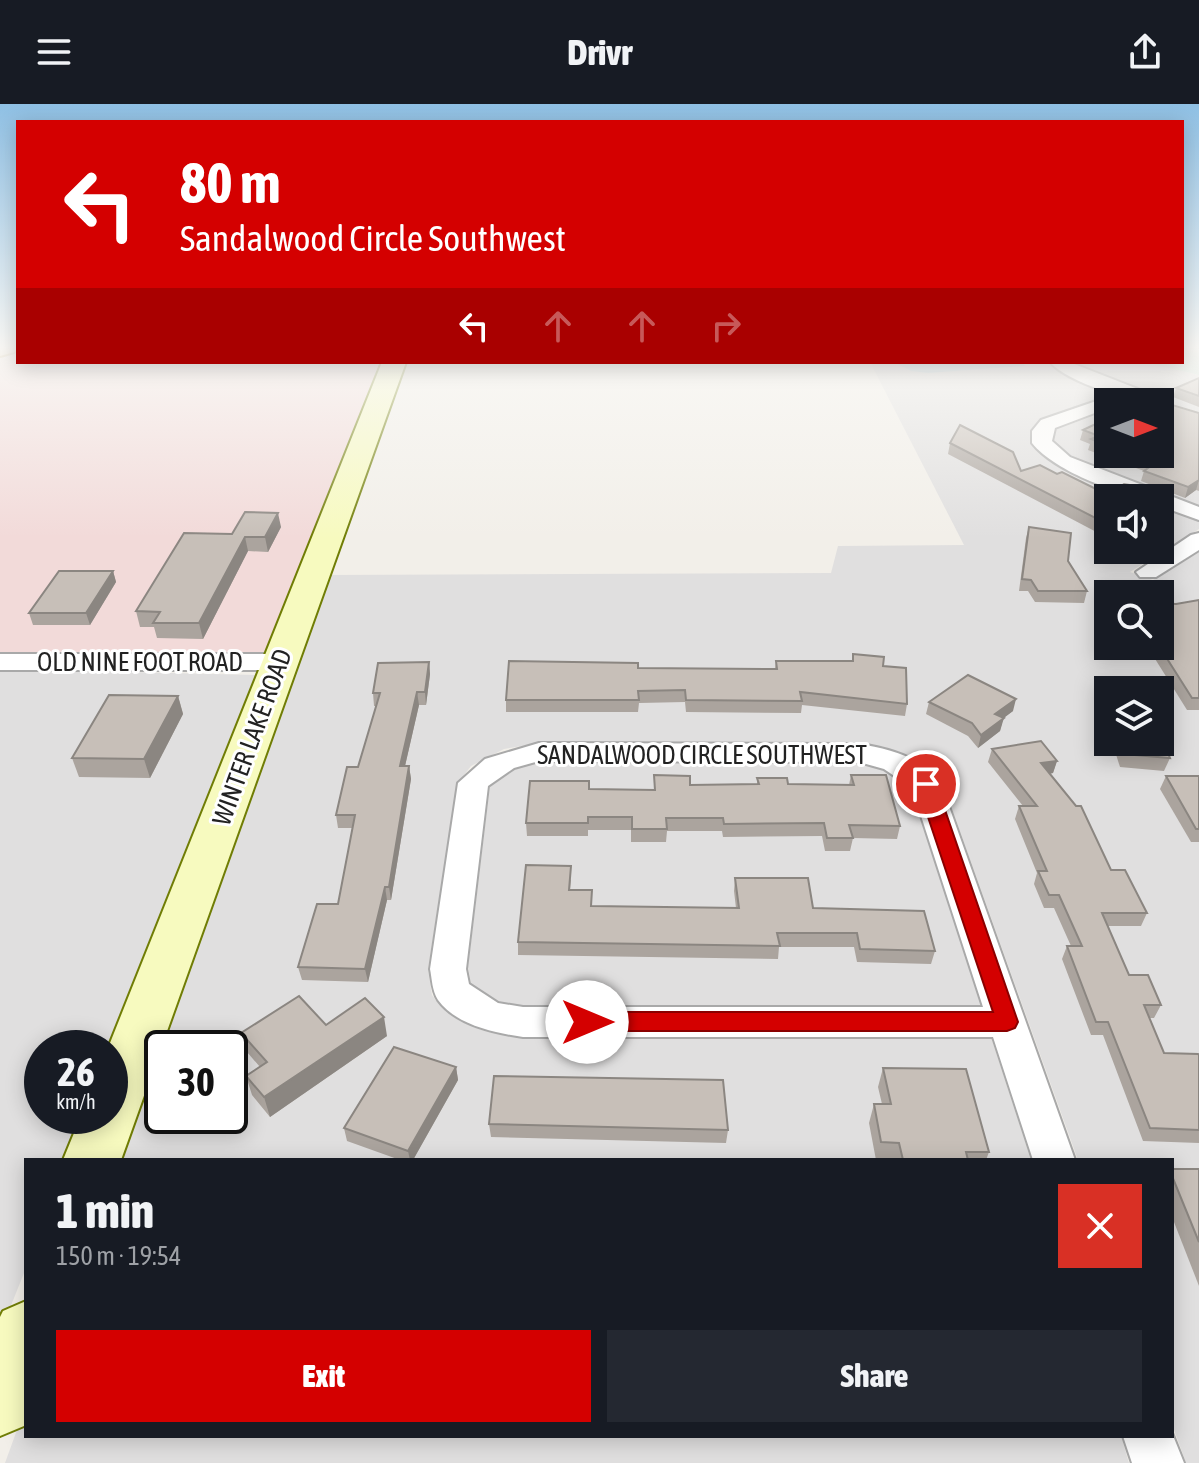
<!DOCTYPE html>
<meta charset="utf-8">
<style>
body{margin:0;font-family:"Asap Condensed",sans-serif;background:#242831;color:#f1f3f6;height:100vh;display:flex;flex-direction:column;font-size:30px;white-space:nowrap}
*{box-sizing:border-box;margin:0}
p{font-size:26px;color:#9ea1a6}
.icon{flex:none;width:44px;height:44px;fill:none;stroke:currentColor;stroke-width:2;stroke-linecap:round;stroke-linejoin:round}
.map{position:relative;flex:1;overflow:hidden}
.sheet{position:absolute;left:24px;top:1054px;width:1150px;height:280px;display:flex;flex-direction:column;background:#171b24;border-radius:0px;box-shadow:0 4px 20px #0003}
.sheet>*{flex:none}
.hud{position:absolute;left:16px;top:16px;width:1168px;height:244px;border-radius:0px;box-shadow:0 4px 20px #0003;background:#d40000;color:#fff;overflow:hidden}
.needle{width:52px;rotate:90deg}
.fabs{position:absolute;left:1094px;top:284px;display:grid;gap:16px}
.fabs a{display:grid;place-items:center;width:80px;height:80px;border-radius:0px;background:#171b24;box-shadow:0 4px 20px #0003;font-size:40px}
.speed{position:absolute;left:24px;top:926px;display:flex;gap:16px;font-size:40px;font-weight:700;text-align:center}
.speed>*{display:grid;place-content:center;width:104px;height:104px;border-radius:50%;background:#171b24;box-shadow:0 4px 20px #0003;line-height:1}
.speed small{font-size:20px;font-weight:400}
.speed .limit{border:4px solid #111;border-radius:12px;background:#fff;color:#111}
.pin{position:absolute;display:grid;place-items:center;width:68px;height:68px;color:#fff;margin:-34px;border:4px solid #fff;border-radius:50%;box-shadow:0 2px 8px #0007}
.me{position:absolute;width:88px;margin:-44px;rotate:90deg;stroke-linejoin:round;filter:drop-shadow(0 0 6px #0008)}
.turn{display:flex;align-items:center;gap:28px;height:168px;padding:0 32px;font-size:36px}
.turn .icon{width:104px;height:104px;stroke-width:2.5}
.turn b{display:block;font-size:56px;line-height:68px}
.lanes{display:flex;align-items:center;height:76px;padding:0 32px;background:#0003;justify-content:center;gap:40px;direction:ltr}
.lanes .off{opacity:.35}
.round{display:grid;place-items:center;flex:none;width:84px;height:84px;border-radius:0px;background:#242831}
.summary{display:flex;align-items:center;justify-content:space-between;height:136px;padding:0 32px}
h1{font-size:48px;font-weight:800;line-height:60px}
.action{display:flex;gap:16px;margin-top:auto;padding:16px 32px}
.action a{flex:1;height:92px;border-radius:0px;background:#d40000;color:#fff;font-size:32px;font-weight:800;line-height:92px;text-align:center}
.action a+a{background:#242831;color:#f1f3f6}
header{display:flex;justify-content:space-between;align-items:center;height:104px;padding:0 32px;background:#171b24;font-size:36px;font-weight:800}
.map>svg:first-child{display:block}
</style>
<header><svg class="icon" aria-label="menu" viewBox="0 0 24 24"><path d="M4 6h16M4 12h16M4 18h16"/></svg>Drivr<svg class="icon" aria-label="share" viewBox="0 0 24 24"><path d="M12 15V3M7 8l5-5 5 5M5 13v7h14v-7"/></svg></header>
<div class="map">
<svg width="1199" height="1359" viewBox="0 0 1199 1359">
<rect width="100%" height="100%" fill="#f2efe9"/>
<g fill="#e0dfdf" fill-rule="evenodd">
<path d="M870 258H893L911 267 928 269 1024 262 1022 258H1048L1062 267 1117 289 1039 318 1032 325V339L1055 359 1143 394H1108V446H1160V401L1199 415V425L1130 468 1153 476 1199 448V1359H1186L1172 1320V1056H1078L943 680 922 662 884 643 856 640 540 639 504 645 471 662 457 680 428 865 432 891 438 899 473 922 484 927 517 932 991 933 1031 1056H115L326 471 831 469 838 442 964 441ZM1108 490H1160V542H1108ZM1108 586H1160V638H1108ZM162 944H230V1012H162Z"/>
<path d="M1067 258H1143L1199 271V308L1138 289Z"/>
<path d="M1108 304V350H1160L1199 316V404L1072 356 1053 339V329L1058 323Z"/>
<path d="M0 565 260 571 110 944H42V1012H86L69 1056H26V1164L0 1229Z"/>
<path d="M541 657 876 660 910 682 982 903H525L503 900 471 880 468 863 490 682 499 672 522 660Z"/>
<path d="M26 1301V1332H1121L1129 1359H5Z"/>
</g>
<path fill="#f2dad9" d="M18 246V258H384L268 551 0 550V251Z"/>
<path fill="#c6e0d4" d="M1182 243H1199V271L1143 258H1182Z"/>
<path fill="#aad3df" d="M893 258H1022L1025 262 928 269 911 267Z"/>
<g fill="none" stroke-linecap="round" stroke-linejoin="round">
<defs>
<g id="street">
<path d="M1050 258H1069L1161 294 1164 298 1160 302V298C1132 298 1068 279 1050 258Z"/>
<path d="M1108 293 1117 298H1108V304L1055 324 1052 337 1070 353 1199 403V416L1160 402V394C1124 394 1055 368 1032 339V327L1041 316Z"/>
<path d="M1199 429V446L1156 473H1140L1136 468 1191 431Z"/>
<path d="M0 550H280L289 552 293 558 289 564 280 566H0Z"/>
<path d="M539 639 859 640C888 644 924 654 941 680L1075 1056H1033L993 933H523C495 929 456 921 438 896 432 887 432 875 430 865L458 679 485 655ZM539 657 859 658 884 665 912 684 983 903H523L498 899 469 880 466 865 488 682 514 664Z"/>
<path d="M1172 1329 1184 1359H1132L1123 1332H1172Z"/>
</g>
<g id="secondary">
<path d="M382 258H406L121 1056H63L81 1012H110L108 944Z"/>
<path d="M26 1197V1319L24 1322 0 1332V1213L3 1207Z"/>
</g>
<path id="primary" d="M0 243H18L14 248 0 252Z"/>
</defs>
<use href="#street" stroke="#a9a9a9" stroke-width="4"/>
<use href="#secondary" stroke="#707d05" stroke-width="4"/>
<use href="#primary" stroke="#a06b00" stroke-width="4"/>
<use href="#street" fill="#fff" fill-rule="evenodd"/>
<use href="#secondary" fill="#f7fabf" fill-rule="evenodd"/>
<use href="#primary" fill="#fcd6a4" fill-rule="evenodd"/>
</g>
<g fill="#aba49e">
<path d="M1199 274V303L1173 293 1176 284Z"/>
<path d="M1162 298 1199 309V387L1196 386 1185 394 1141 377 1144 367 1088 346 1090 340 1080 336 1083 326 1108 314V350H1160Z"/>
<path d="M950 339 1021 367 1057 370 1108 391 1161 393 1166 407 1160 412V394H1108V429L1104 432 948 350Z"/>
<path d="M281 423 268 448 248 447 203 535 157 534 154 523H140L136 507 232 430Z"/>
<path d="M1029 423 1068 457 1087 487 1084 499 1035 498 1028 487H1019L1026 434Z"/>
<path d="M113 467 116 478 90 521H33L29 509Z"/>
<path d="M1199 496V606H1187L1147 542H1160L1176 500Z"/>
<path d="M853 550 883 562 907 600 905 612 802 601 801 609 686 608 685 598 639 599 638 608H506V596L638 564 775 565 776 557H852Z"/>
<path d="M429 558 430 570 426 601H419L405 662H409L411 675 391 796H387L368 878 302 876 298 863 338 800 353 724H338L336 711 358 663 376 602H374L373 589Z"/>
<path d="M178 592 183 610 150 674 79 673 72 654Z"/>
<path d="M1107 596H1108V626L1103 608Z"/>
<path d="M929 598 1013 607 1003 614 1000 627 978 644 968 632 926 610Z"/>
<path d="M1112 638H1160L1170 654 1164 667 1120 663Z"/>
<path d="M992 645 1057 657 1053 669 1049 670 1111 766 1147 809 1141 822H1108L1129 871 1161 901 1154 914H1149L1164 949 1199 951V1039L1143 1037 1103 931H1091L1062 855 1067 842H1071L1054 804H1044L1034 780 1037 769 1015 715 1019 702H1023L988 658Z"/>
<path d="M654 671 690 681 757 680V674L788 680 849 681 851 671 900 722 897 735 853 734 850 747H825L822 732 723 733 722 727H667L666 738H631V726H588V732H527L526 719 589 685 654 686Z"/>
<path d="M1166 672H1199V738H1191L1160 685Z"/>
<path d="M735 774 813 804 935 847 931 860 857 858 854 843H779L778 855 518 851V838L571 775 570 786 592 802 736 804 734 787Z"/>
<path d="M326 921 387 932 270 1013 252 991 246 972 260 963 247 948 241 929Z"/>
<path d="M456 963 458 976 413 1056H400L347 1037 344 1024Z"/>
<path d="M883 964 989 1048 986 1056H876L869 1019 874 1000H882L878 983Z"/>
<path d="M489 1020 728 1026 726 1039 491 1033Z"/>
<path d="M1172 1065H1199V1182L1172 1113Z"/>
</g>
<g fill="#8b8681">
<path d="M1199 376 1196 386 1185 394 1188 383Z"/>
<path d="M1170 397 1166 407 1160 412V404Z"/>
<path d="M278 409 281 423 268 448 265 433Z"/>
<path d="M1107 420H1108V429L1104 432Z"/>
<path d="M245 433 248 447 203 535 199 519Z"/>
<path d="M113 467 116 478 90 521 86 509Z"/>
<path d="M429 558 430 570 426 601 425 588Z"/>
<path d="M417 588 419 601 402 675 400 662Z"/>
<path d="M178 592 183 610 150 674 144 655Z"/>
<path d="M1016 595 1013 607 992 623 995 610Z"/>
<path d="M1004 614 1000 627 978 644 981 631Z"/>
<path d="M1057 657 1053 669 1037 672 1041 659Z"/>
<path d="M409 662 411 675 391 796 389 783Z"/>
<path d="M385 783 387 796 368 878 365 865Z"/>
<path d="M384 913 387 932 270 1013 264 993Z"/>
<path d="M456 963 458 976 413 1056H410L408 1047Z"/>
</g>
<g fill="#c7bfb8" stroke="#8b8681" stroke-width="2">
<path d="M1199 274V292L1176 284Z"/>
<path d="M1159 291 1162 298 1199 309V376L1188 383 1144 367 1155 359 1131 350H1160V298H1144Z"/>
<path d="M1108 314V342L1091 335 1099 332 1083 326Z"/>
<path d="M960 321 1013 348 1021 367 1040 361 1057 370 1062 368 1108 391 1124 380 1161 386V393L1170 397 1160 404V394H1108L1107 420 950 339Z"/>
<path d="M245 408 278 409 265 433H245L199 519H153L160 508 136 507 184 429 232 430Z"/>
<path d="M1029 423 1071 429 1068 457 1087 487H1038L1031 476 1022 475Z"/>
<path d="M59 467H113L86 509H29Z"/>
<path d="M1199 496V594H1192L1159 542 1160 499 1176 500Z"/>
<path d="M853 550 884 553 883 562 906 564 907 600 800 588 802 597 686 596 685 586 638 587 639 596H506L509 557 638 559V564L777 565 776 557H853Z"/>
<path d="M429 558 425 588H417L400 662H409L389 783H385L365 865 298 863 317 800H338L355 711H336L347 663H358L380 589H373L378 559Z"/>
<path d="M968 571 1016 595 995 610 1004 614 981 631 972 619 929 598Z"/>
<path d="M109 591 178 592 144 655 72 654Z"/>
<path d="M1160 629 1170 654 1124 650 1120 638H1160Z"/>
<path d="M1041 637 1057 657 1041 659 1076 702H1081L1111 766H1125L1147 809H1102L1129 871H1148L1161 901H1144L1164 949 1198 950 1199 951V1026L1150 1024 1108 918H1096L1067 842H1082L1059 791H1049L1038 767H1047L1019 702H1037L992 645Z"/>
<path d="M654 671 690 672V681L759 680 757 674H787L788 680 854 681 851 671H886L900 722 849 721 853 734H827L824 719 724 720 723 714H666L667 725H632V713H588V719H526L530 677H589V685L655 686Z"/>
<path d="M1166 672H1199V725H1196Z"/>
<path d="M526 761 571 762 569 786H592L591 802 739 804 735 774H808L813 804 924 807 935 847 860 845 857 829H777L780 842 518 838Z"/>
<path d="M299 892 326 921 365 894 384 913 264 993 246 972 267 958 241 929Z"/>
<path d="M394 943 456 963 408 1047 344 1024Z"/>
<path d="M883 964 966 965 989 1048H966L968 1056H903L899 1039 881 1038 874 1000H891Z"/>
<path d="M494 972 723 976 728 1026 489 1020Z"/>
<path d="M1172 1065H1199V1138L1172 1072Z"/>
</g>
<linearGradient id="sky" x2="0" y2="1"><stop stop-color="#8fc0e4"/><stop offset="0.56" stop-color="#f9f8f5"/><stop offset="1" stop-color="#f9f8f5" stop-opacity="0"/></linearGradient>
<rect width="1199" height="434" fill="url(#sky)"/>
<path fill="#d40000" stroke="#8a0000" stroke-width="2" d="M926 674 936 680 1018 918 1015 924 1007 927H587L579 924 576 918 579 911 587 908H993L917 680Z"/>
<g text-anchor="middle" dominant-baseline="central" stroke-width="6" stroke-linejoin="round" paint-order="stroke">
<g font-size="26" fill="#222" stroke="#fff">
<text x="140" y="558">OLD NINE FOOT ROAD</text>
<text transform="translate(252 633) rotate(-70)">WINTER LAKE ROAD</text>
<text x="702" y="651">SANDALWOOD CIRCLE SOUTHWEST</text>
</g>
</g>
</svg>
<div class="fabs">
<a><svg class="needle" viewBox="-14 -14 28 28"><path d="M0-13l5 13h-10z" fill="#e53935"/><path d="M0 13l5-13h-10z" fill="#9ea1a6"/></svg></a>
<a><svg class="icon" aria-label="sound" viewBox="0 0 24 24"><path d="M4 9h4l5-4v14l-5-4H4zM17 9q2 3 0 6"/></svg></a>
<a><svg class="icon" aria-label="search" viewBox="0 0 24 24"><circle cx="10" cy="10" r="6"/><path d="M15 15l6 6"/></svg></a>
<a><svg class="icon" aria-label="layers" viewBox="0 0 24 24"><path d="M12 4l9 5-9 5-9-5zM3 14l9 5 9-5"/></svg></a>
</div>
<div class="speed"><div>26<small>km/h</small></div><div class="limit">30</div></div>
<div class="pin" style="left:926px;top:680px;background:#d93025"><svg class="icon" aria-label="arrive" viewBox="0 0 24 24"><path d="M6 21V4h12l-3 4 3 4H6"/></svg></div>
<svg class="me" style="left:587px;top:918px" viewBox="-20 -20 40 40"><circle r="19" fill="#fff"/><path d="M0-13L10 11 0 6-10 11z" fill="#d40000"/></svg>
<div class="hud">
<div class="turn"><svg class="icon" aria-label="left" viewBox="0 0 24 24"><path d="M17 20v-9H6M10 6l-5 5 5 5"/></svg><div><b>80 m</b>Sandalwood Circle Southwest</div></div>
<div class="lanes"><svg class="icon" aria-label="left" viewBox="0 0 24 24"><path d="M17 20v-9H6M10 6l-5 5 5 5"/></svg><svg class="icon off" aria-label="ahead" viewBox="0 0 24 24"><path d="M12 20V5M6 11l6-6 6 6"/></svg><svg class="icon off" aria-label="ahead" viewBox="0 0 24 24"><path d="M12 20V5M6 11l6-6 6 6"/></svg><svg class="icon off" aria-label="right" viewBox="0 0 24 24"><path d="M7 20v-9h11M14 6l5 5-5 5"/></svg></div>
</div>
<section class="sheet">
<div class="summary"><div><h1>1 min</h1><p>150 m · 19:54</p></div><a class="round" style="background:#d93025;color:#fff"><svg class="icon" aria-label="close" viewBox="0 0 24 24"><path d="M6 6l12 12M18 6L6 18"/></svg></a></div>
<div class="action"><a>Exit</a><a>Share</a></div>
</section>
</div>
